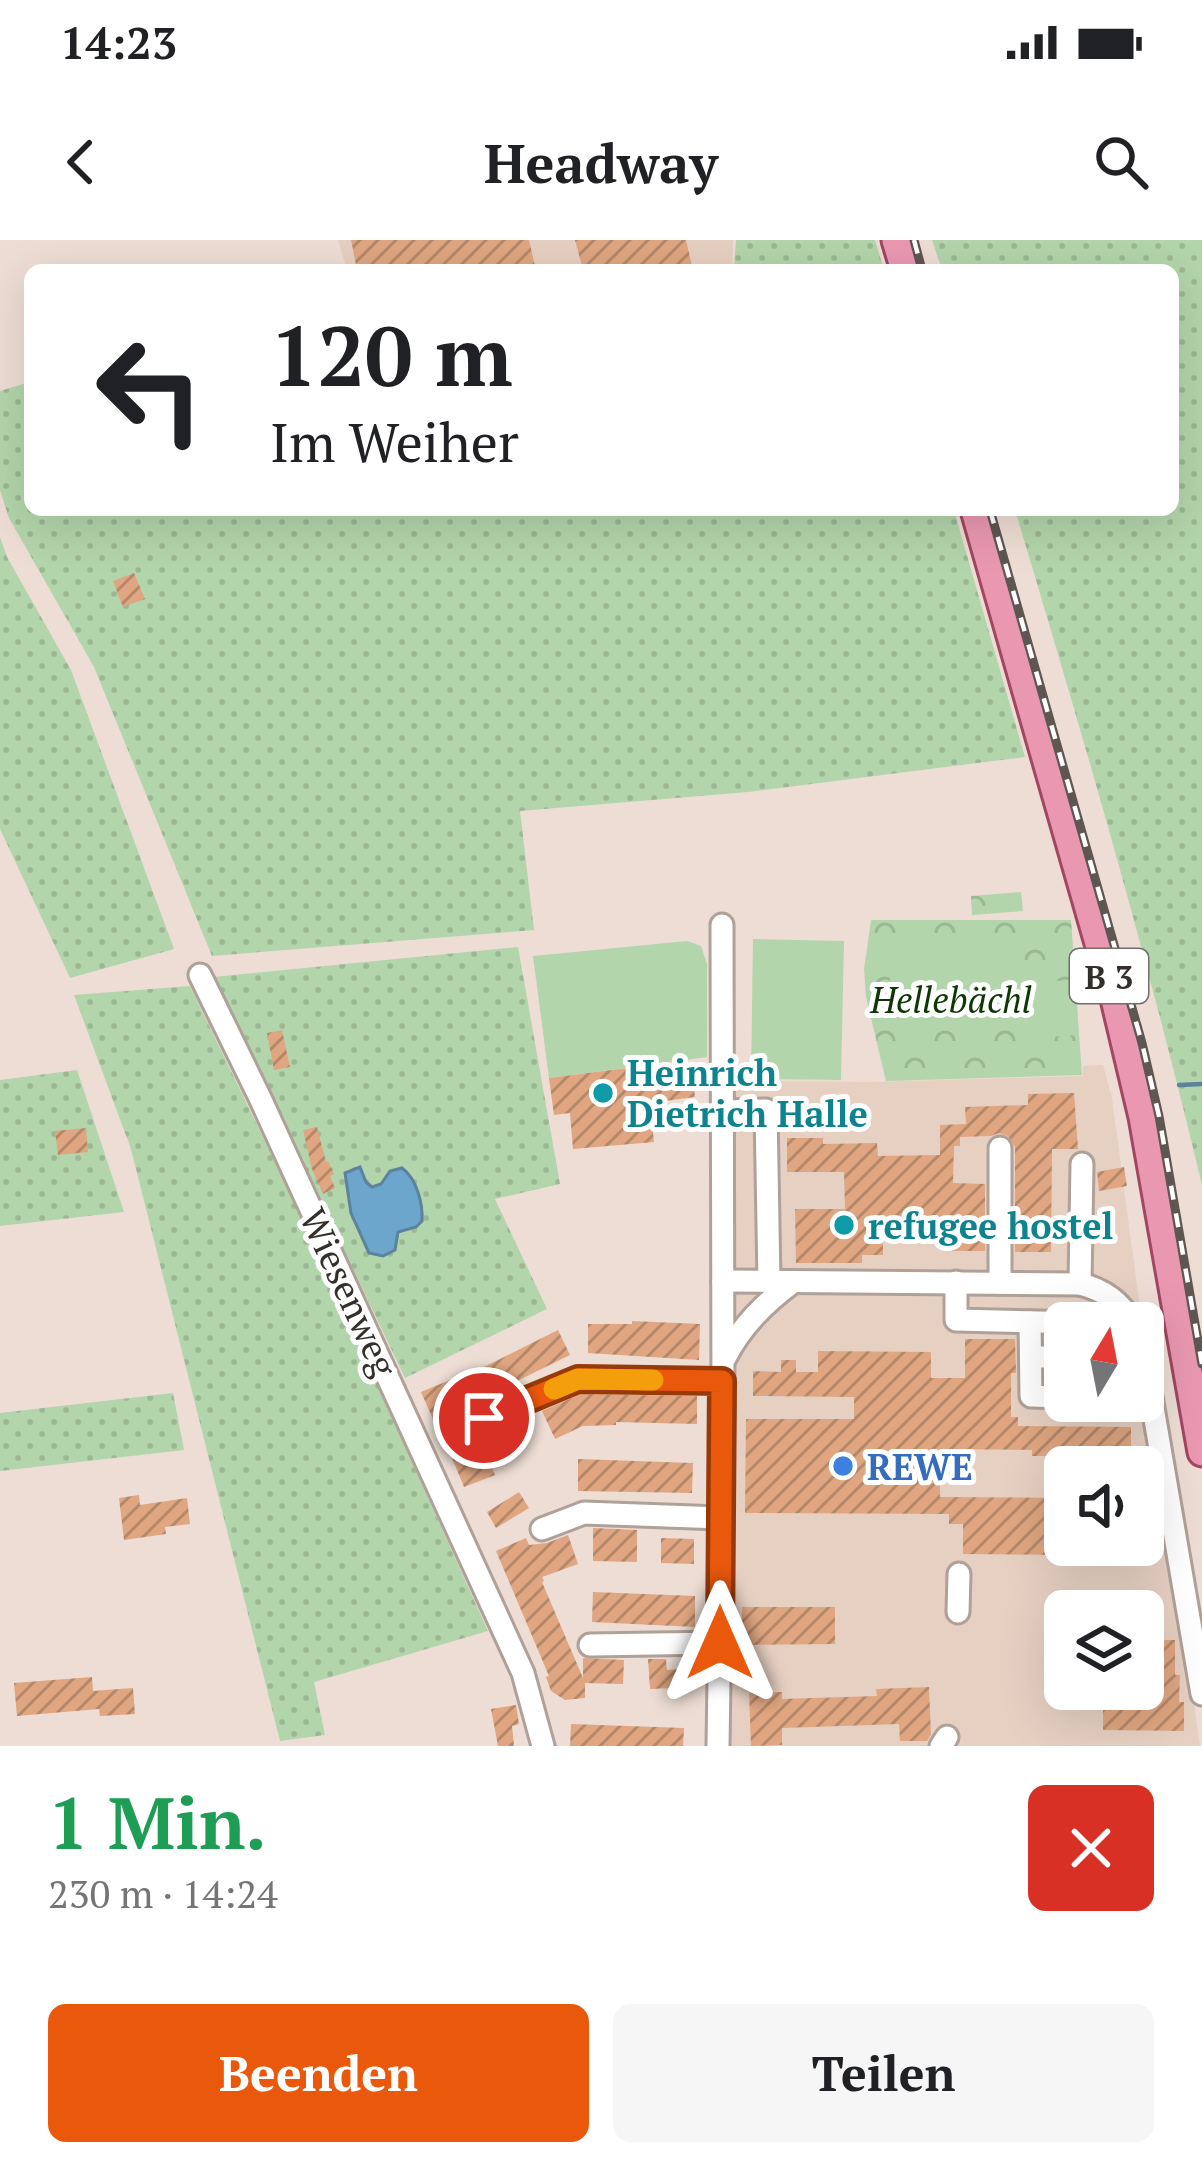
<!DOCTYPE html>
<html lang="de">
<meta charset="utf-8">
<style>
body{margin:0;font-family:"PT Serif",serif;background:#f6f6f6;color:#202124;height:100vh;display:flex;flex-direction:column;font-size:45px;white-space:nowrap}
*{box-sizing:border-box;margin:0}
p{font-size:39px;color:#757577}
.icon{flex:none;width:66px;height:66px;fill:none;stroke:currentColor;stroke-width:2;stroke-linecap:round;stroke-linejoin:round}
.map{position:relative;height:1506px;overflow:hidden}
.drawer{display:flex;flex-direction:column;background:#fff;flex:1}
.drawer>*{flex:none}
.guide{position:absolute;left:24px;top:24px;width:1155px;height:252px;border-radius:18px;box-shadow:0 12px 48px #0002;background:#fff;color:#202124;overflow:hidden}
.needle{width:78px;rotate:10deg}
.fabs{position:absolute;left:1044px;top:1062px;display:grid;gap:24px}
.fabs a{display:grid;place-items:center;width:120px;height:120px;border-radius:18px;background:#fff;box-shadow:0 12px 48px #0002;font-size:60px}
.pin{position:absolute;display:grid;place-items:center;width:102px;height:102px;color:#fff;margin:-51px;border:6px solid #fff;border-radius:50%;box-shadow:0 3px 12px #0007}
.me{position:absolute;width:132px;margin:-66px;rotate:0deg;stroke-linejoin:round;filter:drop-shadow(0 0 9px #0008)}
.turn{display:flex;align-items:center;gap:42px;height:252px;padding:0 48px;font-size:54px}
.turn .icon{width:156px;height:156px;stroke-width:2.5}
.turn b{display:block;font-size:84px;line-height:102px}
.round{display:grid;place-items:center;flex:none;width:126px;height:126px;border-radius:18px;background:#f6f6f6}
.summary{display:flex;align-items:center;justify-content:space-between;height:204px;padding:0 48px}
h1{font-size:72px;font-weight:700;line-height:90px;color:#1e9e55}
.action{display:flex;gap:24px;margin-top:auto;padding:24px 48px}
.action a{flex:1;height:138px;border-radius:18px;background:#ea580c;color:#fff;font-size:48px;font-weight:700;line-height:138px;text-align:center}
.action a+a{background:#f6f6f6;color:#202124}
.status{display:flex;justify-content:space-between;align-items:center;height:84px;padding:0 60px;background:#fff;direction:ltr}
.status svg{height:33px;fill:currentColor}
header{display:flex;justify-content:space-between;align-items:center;height:156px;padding:0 48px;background:#fff;font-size:54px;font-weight:700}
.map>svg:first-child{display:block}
</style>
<div class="status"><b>14:23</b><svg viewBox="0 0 49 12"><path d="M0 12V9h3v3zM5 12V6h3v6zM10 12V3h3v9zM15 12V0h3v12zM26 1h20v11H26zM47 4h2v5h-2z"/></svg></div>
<header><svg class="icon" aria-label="back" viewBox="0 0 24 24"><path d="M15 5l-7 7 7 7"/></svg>Headway<svg class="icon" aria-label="search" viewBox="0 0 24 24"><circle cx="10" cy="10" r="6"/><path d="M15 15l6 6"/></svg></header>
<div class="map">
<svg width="1202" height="1506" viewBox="0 0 1202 1506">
<defs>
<pattern id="park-crowns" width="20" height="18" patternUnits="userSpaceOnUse" patternTransform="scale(3)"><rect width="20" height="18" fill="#b3d5ab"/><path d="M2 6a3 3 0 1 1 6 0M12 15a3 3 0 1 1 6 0" fill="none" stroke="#9bb793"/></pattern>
<pattern id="garden-dots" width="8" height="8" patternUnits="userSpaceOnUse" patternTransform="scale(3)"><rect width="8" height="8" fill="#b3d5ab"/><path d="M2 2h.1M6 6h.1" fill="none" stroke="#9bb793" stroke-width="1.8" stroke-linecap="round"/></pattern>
<pattern id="building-hatch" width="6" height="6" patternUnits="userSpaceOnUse" patternTransform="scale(3)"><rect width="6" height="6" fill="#dfa681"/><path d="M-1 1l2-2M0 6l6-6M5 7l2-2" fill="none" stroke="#b6886a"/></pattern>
</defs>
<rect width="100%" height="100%" fill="#edddd4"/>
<g fill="#e6d0c2" fill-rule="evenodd">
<path d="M338 0H733L732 30H347Z"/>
<path d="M1103 825 1112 858 1142 1083H1065V1161H1143V1087L1200 1506H731L730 1273 733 1061 731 841 871 842 1083 836V826ZM1065 1227H1143V1305H1065ZM1065 1371H1143V1449H1065Z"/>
</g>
<g fill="url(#park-crowns)">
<path d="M1021 652 1023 671 972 675 971 656Z"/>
<path d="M871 680H1071L1082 835 886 841 866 757 864 729Z"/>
</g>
<g fill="url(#garden-dots)">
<path d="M736 0H875L884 30H734Z"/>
<path d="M932 0H1202V945C1148 718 1082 493 1015 270H1173V30H942Z"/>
<path d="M30 142V270H954L1025 517 748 552 520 571 534 690 212 716 94 427 9 278 0 250V151Z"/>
<path d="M0 297 7 317 71 430 174 709 70 738 0 589Z"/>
<path d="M518 707 560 944 495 959 547 1069 405 1138 214 737Z"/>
<path d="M190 746 303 980 488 1391 314 1442 325 1495 280 1501 131 909 74 755Z"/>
<path d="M77 830 124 972 0 986V840Z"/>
<path d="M173 1153 184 1210 0 1231V1173Z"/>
</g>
<g fill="#b3d5ab">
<path d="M890 695 1016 696V765L890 764Z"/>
<path d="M753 699 844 701 841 840 751 839Z"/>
<path d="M687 701 701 706 707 724V817L549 838 533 716Z"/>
<path d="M1074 740 1078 795 1031 798 1028 743Z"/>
</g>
<path fill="#6da6cd" stroke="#5c829c" stroke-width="3" d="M360 927 366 942 372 947 381 944 390 931 402 928C417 939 423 964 422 981L416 987 398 992 395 1010 383 1016 369 1013 351 973 345 933Z"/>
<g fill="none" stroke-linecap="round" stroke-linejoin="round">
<path stroke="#5c829c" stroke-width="4.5" d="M1179 845 1202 844"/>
</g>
<g fill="url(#building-hatch)">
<path d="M351 0H529L536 30H357Z"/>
<path d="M575 0H686L693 30H583Z"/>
<path d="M134 333 145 359 123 367 113 341Z"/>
<path d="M282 790 290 827 274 830 267 793Z"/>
<path d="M650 825 653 844 693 839 695 857 650 863 654 902 573 909 570 873 554 875 549 838Z"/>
<path d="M1074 853 1078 909H1052L1051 1012H1015V907L1008 896 999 893 991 896 960 897V906H954L953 943 985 944V1011H950V1000L883 1001V1015H862V1023H796L795 969H845L844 932H787V898H823V904L877 903 878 916 940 915V885L966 884 965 867 1028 865V854Z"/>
<path d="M317 887 326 922 328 921 334 934 330 936 335 948 323 954 312 929 303 890Z"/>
<path d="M86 888 88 912 58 915 55 891Z"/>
<path d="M1124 927 1127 946 1099 951 1097 932Z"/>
<path d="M632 1081 700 1084 699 1120 588 1113V1084H632Z"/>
<path d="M558 1090 570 1115 462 1168 467 1181 439 1193 421 1152 467 1133 468 1135Z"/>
<path d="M965 1099H1015L1016 1133H1011V1177H1018V1186L1131 1187V1227H1066V1216H1032V1210L940 1209V1257L1065 1258V1315L963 1314V1284H949V1274L745 1273 746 1179H854V1157L753 1156V1131L781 1132V1120H796V1132H818V1111L931 1112V1138H965Z"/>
<path d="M581 1154 697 1156V1184L616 1182V1185L583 1186 555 1199 542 1171Z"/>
<path d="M481 1201 495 1235 464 1247 450 1213Z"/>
<path d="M578 1219 693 1223 692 1253 578 1251Z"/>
<path d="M519 1252 529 1268 496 1288 487 1272Z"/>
<path d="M139 1255 140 1265 187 1258 190 1284 165 1287 166 1294 124 1300 119 1258Z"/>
<path d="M593 1288 637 1290V1322L593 1321Z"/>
<path d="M568 1295 578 1324 542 1337 544 1341 542 1342 583 1438V1418L624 1420 623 1444 585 1443V1458L565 1460 551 1451 546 1437 549 1436 496 1311 526 1298 529 1305 547 1303Z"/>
<path d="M661 1298 694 1299V1324L661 1323Z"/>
<path d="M593 1352 695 1356V1387L592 1382Z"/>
<path d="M742 1367H835V1404L742 1405Z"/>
<path d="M1143 1400H1175V1435H1180L1179 1462H1184V1491L1103 1490V1449H1143Z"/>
<path d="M648 1419H666L667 1430 696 1428 697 1447 650 1449Z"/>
<path d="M92 1437 93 1451 133 1448 135 1474 100 1476 99 1469 17 1476 14 1443Z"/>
<path d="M929 1447 931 1494 927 1501H900L899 1484 782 1488V1505L751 1506 749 1453 782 1452V1459L877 1456 876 1449Z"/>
<path d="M516 1465 519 1484 512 1486 514 1506H498L491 1469Z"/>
<path d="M571 1484 684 1488 683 1506H570Z"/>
</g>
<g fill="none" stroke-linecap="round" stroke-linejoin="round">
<defs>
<g id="minor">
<path d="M200 735 261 860 523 1433 543 1506"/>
<path d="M723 871 766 870 769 1042"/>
<path d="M723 1041 1080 1044C1105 1050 1120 1062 1133 1083"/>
<path d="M956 1042V1080L1086 1083"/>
<path d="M1000 1043V908"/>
<path d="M1080 1044 1082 924"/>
<path d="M1030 1082 1031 1156 1065 1157"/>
<path d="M1143 1109 1202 1454"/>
<path d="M1031 1117H1065"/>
<path d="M725 1118C742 1085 764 1064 793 1042"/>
<path d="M484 1178 578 1139 722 1141"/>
<path d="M542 1289 584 1273 721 1278"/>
<path d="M958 1372 959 1334"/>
<path d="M590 1405 720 1403"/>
<path d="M718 1506 723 1171 722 685"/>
<path d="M941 1506 947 1497"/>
</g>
<g id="major">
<path d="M896 0 905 30"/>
<path d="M975 270 1115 759 1143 877 1202 1212"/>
</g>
</defs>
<use href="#minor" stroke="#b0a198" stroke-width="27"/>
<use href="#major" stroke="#a24661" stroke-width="33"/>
<use href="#minor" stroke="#fff" stroke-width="21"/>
<use href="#major" stroke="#ea98b2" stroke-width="27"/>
<defs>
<g id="rail">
<path d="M914 0 922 30"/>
<path d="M990 270 1142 803 1159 876 1202 1124"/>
</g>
</defs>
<use href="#rail" stroke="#5e5651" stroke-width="9"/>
<use href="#rail" stroke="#fff" stroke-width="4.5" stroke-dasharray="14" stroke-linecap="butt"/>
</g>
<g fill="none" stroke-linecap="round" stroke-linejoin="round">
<defs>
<path id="route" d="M484 1178 578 1139 722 1141 720 1403"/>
</defs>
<use href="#route" stroke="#983908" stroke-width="30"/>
<use href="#route" stroke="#ea580c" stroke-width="21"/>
<path stroke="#f59e0b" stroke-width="21" d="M554 1149 578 1139 653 1140"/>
</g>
<g fill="#0f9aa8" stroke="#fff" stroke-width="4.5">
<circle cx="603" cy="853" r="12"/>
<circle cx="844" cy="985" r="12"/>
</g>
<circle fill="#3f7fe0" stroke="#fff" stroke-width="4.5" cx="843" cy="1226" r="12"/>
<g text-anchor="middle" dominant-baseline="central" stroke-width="10" stroke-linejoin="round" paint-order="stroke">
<rect fill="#fff" stroke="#726d6b" stroke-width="3" x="1070" y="709" width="78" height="54" rx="9"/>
<g font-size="33" font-weight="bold" fill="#352f2b">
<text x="1109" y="736">B 3</text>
</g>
<g font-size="36" font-style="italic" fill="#0e3704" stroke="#fff">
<text x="951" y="759">Hellebächl</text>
</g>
<g font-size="36" font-weight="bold" fill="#0d838f" stroke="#fff" text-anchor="start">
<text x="627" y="832">Heinrich<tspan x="627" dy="41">Dietrich Halle</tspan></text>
<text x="868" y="985">refugee hostel</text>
</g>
<g font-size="36" fill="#352f2b" stroke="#fff">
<text transform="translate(349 1052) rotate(65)">Wiesenweg</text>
</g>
<g font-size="36" font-weight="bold" fill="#366cbe" stroke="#fff" text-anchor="start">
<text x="867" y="1226">REWE</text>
</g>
</g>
</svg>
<div class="fabs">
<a><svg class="needle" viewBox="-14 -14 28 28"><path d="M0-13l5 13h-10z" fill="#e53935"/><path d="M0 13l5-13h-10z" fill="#757577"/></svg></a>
<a><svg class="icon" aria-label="sound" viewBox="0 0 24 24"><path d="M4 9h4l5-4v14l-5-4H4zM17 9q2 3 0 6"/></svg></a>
<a><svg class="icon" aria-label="layers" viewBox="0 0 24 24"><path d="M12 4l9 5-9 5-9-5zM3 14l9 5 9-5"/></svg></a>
</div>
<div class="pin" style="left:484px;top:1178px;background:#d93025"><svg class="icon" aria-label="arrive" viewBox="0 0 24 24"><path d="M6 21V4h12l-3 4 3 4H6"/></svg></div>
<svg class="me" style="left:720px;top:1403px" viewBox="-20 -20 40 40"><path d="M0-17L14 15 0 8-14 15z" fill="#ea580c" stroke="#fff" stroke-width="4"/></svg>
<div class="guide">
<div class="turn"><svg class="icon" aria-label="left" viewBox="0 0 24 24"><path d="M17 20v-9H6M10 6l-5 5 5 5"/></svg><div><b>120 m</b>Im Weiher</div></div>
</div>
</div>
<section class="drawer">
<div class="summary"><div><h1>1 Min.</h1><p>230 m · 14:24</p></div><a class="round" style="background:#d93025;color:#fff"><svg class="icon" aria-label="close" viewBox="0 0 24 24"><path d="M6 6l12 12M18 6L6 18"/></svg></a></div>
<div class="action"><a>Beenden</a><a>Teilen</a></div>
</section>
